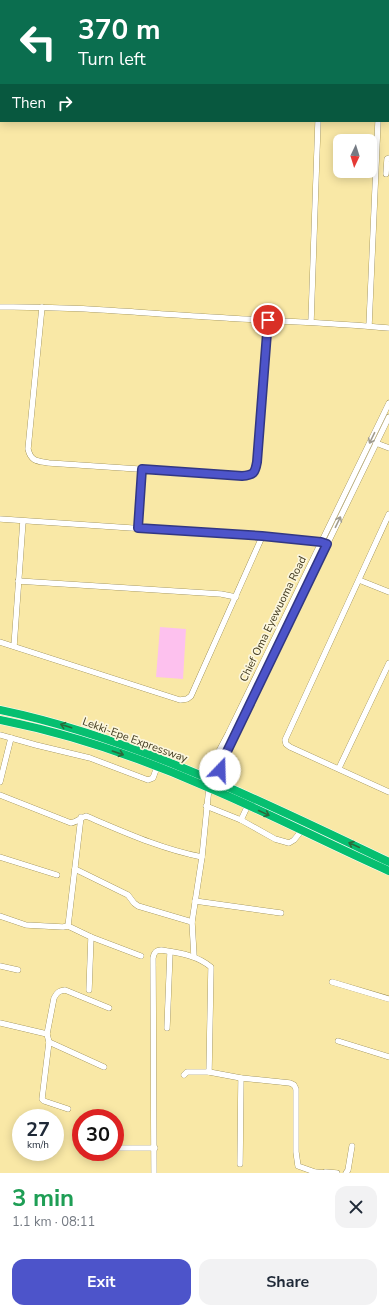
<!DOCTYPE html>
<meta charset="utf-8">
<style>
body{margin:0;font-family:"Nunito Sans",sans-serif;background:#f2f2f3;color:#1f2937;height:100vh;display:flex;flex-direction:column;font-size:15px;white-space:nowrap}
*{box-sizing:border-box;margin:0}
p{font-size:13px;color:#747a83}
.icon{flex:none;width:22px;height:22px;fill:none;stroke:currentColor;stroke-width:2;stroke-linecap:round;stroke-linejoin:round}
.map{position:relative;height:1173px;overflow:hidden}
.panel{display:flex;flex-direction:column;background:#fff;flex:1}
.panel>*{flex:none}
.top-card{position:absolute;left:0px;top:0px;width:389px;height:122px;box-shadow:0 2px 10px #0003;background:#0b6e4f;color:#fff;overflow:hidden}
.needle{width:26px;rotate:184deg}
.tools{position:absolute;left:333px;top:134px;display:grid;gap:8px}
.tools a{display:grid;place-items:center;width:44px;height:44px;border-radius:8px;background:#fff;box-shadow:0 2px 10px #0003;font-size:20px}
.speed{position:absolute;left:12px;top:1109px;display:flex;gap:8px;font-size:20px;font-weight:700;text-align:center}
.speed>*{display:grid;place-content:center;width:52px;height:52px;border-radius:50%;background:#fff;box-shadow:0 2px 10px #0003;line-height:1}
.speed small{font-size:10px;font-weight:400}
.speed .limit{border:6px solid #d22;background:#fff;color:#111}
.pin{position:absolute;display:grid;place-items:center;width:34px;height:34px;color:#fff;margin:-17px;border:2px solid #fff;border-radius:50%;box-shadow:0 1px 4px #0007}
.me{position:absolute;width:44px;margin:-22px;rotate:21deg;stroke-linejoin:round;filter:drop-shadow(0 0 3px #0008)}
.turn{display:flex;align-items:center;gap:14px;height:84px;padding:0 12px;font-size:18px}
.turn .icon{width:52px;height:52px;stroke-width:2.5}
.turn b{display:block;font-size:28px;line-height:34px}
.then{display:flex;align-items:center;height:38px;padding:0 12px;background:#0003;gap:8px;font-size:15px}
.round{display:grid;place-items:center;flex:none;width:42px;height:42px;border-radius:12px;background:#f2f2f3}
.summary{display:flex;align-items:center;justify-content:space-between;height:68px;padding:0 12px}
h1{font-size:24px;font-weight:700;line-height:30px;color:#1e9e55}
.button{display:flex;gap:8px;margin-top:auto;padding:8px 12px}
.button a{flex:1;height:46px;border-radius:12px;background:#4d54ca;color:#fff;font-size:16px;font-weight:700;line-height:46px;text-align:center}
.button a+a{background:#f2f2f3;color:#1f2937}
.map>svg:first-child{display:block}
</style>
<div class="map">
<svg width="389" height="1173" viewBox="0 0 389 1173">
<rect width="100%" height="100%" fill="#f9e8a6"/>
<path fill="#fdc1ee" d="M160 627 186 629 183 679 156 677Z"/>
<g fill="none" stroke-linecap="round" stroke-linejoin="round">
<defs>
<g id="minor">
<path d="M27 1V0"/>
<path d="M383 1V0"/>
<path d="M386 174 387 159 389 158"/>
<path d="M0 307C70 306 140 313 210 317 270 321 329 322 389 328"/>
<path d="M42 307 28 449C31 462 38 461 49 463L242 476C254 476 255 473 257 462L268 320"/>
<path d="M311 322 318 121"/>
<path d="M369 326 378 121"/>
<path d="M376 443 389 448"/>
<path d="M389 514 285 740 286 744 290 747 389 792"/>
<path d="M0 519 262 537 321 542 324 543"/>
<path d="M138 528 143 469"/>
<path d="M359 580 389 592"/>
<path d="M18 581 221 594 236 597"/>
<path d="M0 642 180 700 187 699 191 696 262 537"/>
<path d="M14 646 23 521"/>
<path d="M0 735 36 745 90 758 148 780 153 778 157 767"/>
<path d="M339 768 389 663"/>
<path d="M201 776 211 766 228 734 389 403"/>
<path d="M0 782 11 738"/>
<path d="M222 785 220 770 221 763 389 417"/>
<path d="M0 795 71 823C77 822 80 818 86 816 124 832 161 849 202 857"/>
<path d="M206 806 241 820 275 839 289 843 294 840 302 830"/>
<path d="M241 820 248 805"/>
<path d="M0 857 57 875"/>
<path d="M75 869 128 895 134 903 138 906 192 922"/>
<path d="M195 901 281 913"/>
<path d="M0 916 26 925 63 927 68 926 91 937 89 990"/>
<path d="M68 926 81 817"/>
<path d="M91 937 141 956"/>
<path d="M194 956 192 922 202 857 209 787"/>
<path d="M0 966 18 970"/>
<path d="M332 982 389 999"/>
<path d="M0 1023 47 1034 49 1042 104 1067"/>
<path d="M167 1028 170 952"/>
<path d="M47 1034 54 998C57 992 59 991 65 990L109 1008"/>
<path d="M338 1041 389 1057"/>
<path d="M49 1042 42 1099 44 1101 68 1109"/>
<path d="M209 1072 241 1078 290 1083 294 1085 296 1089V1152L298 1166 315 1172 325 1173"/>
<path d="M115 1148H155"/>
<path d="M240 1164 241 1078"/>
<path d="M325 1172 337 1173"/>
<path d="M154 1173 153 958C154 952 156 950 161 950 179 953 197 955 211 967L209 1072H187L184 1075"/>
<path d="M346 1173 348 1170 352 1146"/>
</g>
<g id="highway">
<path d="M0 710C135 738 265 803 389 862"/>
<path d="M0 720C71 734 141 758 207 787 269 813 328 844 389 871"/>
</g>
</defs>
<use href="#minor" stroke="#847434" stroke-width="6"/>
<use href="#highway" stroke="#fff" stroke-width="9"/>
<use href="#minor" stroke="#fff" stroke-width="5.5"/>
<use href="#highway" stroke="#06bf70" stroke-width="8"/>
</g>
<defs><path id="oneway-shaft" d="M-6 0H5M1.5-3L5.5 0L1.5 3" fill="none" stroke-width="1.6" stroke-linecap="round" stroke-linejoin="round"/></defs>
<g stroke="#a09c8f">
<use href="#oneway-shaft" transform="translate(372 438) rotate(116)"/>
<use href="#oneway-shaft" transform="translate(338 522) rotate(-64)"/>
</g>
<g stroke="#2c693b">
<use href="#oneway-shaft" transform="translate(66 726) rotate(-162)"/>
<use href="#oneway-shaft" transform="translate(118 753) rotate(19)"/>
<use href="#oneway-shaft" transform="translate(264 813) rotate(25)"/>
<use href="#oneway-shaft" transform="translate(354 845) rotate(-155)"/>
</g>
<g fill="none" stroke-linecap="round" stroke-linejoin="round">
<defs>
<path id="route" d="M220 770 221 764 327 544 321 542 262 536 138 528 142 469 242 476C254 475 255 473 257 462L268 320"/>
</defs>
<use href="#route" stroke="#323783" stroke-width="10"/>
<use href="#route" stroke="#4d54ca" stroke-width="7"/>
</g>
<g text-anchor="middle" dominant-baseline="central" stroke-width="3.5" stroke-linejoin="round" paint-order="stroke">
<g font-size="11" fill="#413a1f" stroke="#fcf6dc">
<text transform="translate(273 619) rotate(-64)">Chief Oma Eyewuoma Road</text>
<text transform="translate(135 740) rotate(20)">Lekki-Epe Expressway</text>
</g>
</g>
</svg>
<div class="tools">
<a><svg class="needle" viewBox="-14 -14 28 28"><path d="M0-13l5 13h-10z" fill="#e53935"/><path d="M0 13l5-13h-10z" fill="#747a83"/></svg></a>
</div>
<div class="speed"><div>27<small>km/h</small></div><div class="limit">30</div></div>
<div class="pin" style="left:268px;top:320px;background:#d93025"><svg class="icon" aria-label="arrive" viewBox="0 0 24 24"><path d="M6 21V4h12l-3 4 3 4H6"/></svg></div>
<svg class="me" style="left:220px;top:770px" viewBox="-20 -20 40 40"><circle r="19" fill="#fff"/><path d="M0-13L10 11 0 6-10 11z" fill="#4d54ca"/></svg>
<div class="top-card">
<div class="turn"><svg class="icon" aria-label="left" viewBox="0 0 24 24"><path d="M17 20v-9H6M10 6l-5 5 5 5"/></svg><div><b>370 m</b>Turn left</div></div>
<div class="then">Then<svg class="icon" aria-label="right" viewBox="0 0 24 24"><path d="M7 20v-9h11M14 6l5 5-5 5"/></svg></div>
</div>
</div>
<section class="panel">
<div class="summary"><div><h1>3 min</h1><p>1.1 km · 08:11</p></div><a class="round"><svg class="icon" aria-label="close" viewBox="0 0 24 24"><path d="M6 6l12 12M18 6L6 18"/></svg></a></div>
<div class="button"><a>Exit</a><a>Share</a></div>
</section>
